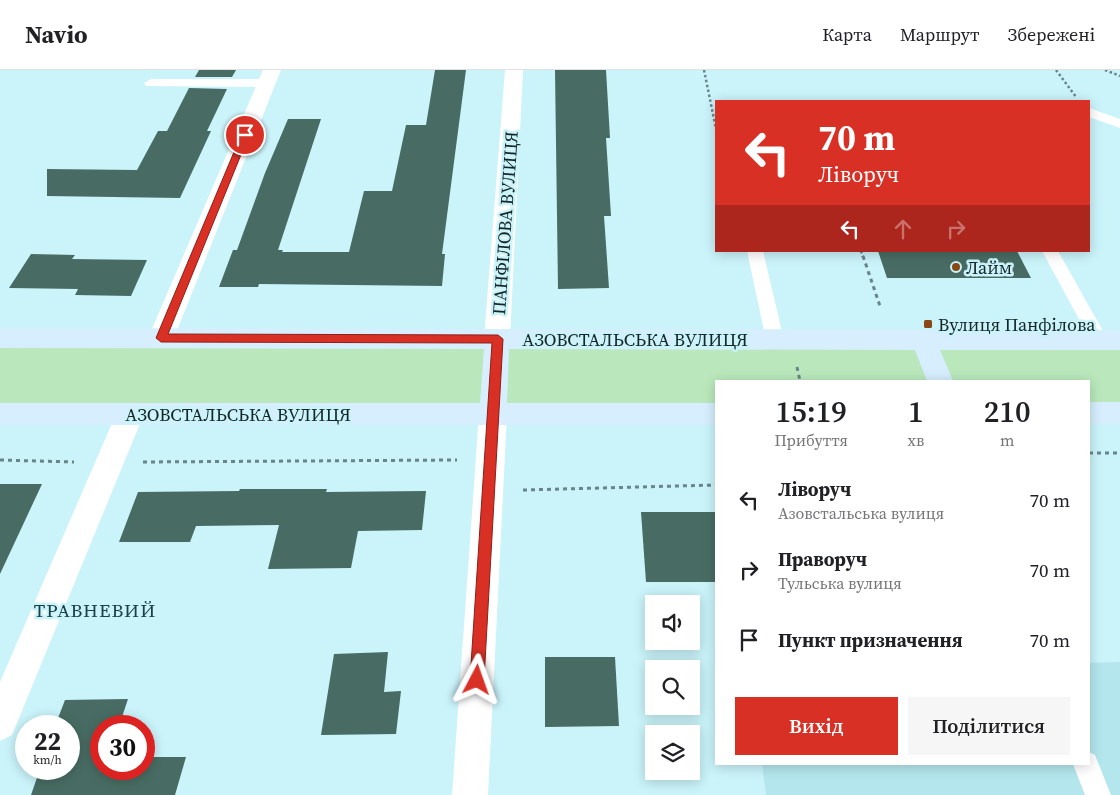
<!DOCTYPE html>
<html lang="uk">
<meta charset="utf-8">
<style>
body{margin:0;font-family:"Source Serif 4",serif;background:#f6f6f6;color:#202124;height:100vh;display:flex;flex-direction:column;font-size:19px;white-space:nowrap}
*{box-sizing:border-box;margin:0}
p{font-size:16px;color:#757577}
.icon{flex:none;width:28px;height:28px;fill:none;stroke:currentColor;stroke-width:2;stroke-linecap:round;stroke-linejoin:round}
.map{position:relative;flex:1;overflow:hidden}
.panel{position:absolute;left:715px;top:310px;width:375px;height:385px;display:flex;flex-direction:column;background:#fff;border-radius:0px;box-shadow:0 2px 12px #0003}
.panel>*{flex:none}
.banner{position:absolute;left:715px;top:30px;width:375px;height:152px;border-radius:0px;box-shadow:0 2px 12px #0003;background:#d93025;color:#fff;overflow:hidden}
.controls{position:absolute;left:645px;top:525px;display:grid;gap:10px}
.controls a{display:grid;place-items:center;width:55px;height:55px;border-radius:0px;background:#fff;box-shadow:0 2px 12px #0003;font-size:25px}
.speed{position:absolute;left:15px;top:645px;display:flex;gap:10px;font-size:25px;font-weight:700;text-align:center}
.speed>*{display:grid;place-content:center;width:65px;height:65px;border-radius:50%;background:#fff;box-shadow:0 2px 12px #0003;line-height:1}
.speed small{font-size:12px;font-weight:400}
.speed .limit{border:8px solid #d22;background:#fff;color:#111}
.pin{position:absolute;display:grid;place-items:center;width:42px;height:42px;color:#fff;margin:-21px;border:2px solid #fff;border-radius:50%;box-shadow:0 1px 5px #0007}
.me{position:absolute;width:55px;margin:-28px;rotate:4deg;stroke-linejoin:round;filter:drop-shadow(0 0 4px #0008)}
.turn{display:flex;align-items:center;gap:18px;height:105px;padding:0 20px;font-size:22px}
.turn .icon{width:65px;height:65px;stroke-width:2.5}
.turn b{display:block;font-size:35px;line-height:42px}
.lanes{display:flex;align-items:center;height:48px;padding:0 20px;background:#0003;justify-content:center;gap:25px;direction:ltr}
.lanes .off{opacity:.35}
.eta{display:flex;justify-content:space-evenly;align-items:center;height:85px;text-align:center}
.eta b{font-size:30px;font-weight:600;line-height:35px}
.cta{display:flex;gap:10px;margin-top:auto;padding:10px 20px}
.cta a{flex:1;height:58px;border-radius:0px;background:#d93025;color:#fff;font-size:20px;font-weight:600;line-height:58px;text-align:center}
.cta a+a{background:#f6f6f6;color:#202124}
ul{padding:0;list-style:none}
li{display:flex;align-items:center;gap:15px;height:70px;padding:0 20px}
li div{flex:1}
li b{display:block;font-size:19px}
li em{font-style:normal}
header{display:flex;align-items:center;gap:30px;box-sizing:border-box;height:70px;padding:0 25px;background:#fff;border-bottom:1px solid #e0e0e0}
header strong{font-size:24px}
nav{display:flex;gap:28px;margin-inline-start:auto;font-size:18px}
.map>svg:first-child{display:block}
</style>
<header>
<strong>Navio</strong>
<nav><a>Карта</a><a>Маршрут</a><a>Збережені</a></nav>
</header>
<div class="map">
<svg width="1120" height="725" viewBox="0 0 1120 725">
<rect width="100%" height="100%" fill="#caf3fa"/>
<path fill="#b3e6ed" d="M1120 592V725H766L762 694H1089V593Z"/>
<path fill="#bae8bc" d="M0 275 1120 278V336H1089V311H716V336L0 335Z"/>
<g fill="#486c63">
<path d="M199 0H236L232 7H195Z"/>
<path d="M435 0H466L442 184H445L442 216 259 214 258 217H219L233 180H237L265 103 288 49H321L278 180H283L282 182H349L364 121H392L406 55H426Z"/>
<path d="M555 0H606L610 68H606L611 146H604L609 218 558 219Z"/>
<path d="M189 18 227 19 207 61H211L180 128 47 126V99L137 100 158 61H167Z"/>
<path d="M878 181H1017L1031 208H887Z"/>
<path d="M31 184 75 185 72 189 147 190 131 226 75 225 78 219 9 218Z"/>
<path d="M0 414H42L0 504Z"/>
<path d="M240 419H327L326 422 426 421 422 460 358 461 351 498 268 499 279 455 196 456 190 472H119L138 422 239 421Z"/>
<path d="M641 442H716V512H646Z"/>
<path d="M388 582 384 622 401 621 396 664 321 665 334 584Z"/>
<path d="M545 587H615L619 656 545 657Z"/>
<path d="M128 629 119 656H101V699H144V687H186L175 725H31L40 699H69V656H55L65 630Z"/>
</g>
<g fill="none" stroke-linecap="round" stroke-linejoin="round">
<g stroke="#698589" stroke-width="2.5" stroke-dasharray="2.5 2.5" stroke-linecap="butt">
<path d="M704 0 716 59"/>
<path d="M1056 0 1076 27"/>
<path d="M1105 0 1120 6"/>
<path d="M861 181 863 187"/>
</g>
<g stroke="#698589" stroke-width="3" stroke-dasharray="4 4" stroke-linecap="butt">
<path d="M863 186 881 239"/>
<path d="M797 297 800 311"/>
<path d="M1089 383H1120"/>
<path d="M0 390 74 392"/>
<path d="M143 392 457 390"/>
<path d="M523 420 716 415"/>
</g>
<g fill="#fff" fill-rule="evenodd">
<path d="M151 9H266L273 13 266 17 146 16 144 13Z"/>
<path d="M1089 38 1120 49V58L1089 47Z"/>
<path d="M747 181H763L784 270 781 275 775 277 769 275 766 270Z"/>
<path d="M1042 181H1058L1108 270 1105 275 1099 277 1093 275Z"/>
<path d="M1089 682 1095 685 1111 725H1085L1073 694H1089Z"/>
</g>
<g fill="#fff" fill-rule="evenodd">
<path d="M263 0H281L174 268 170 275 161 278 152 275 148 268Z"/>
<path d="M505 0H523L510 269 506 276 497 279 488 276 484 269Z"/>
<path d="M130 333 140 336 144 344 12 665 0 671V612L116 344 120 336Z"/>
<path d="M493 333 503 336 507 344 488 725H452L479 344 483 336Z"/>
</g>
<g fill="#d6eefe" fill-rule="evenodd">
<path d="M0 258 1120 260V280H940L953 311H927L915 280 509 279 507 333H716V355H0V333H480L484 279 0 278Z"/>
<rect x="1089" y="332" width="31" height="22"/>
</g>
</g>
<path fill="#d93025" stroke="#8d1f18" d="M242 63 249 65 168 264 498 265 503 269 484 610 482 615 477 617 472 615 470 610 492 273 161 272 156 268Z"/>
<g fill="#894715" stroke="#caf3fa" stroke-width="2">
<circle cx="956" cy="197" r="5"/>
<rect x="923" y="249" width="10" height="10" rx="2.5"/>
</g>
<g text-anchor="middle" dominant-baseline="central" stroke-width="5" stroke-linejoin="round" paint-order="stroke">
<g font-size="18" fill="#162628" stroke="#caf3fa">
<text transform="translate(505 153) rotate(-86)">ПАНФІЛОВА ВУЛИЦЯ</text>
<text x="635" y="269">АЗОВСТАЛЬСЬКА ВУЛИЦЯ</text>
<text x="238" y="344">АЗОВСТАЛЬСЬКА ВУЛИЦЯ</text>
</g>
<g font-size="18" fill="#162628" stroke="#caf3fa" text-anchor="start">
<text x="966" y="197">Лайм</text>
<text x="938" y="254">Вулиця Панфілова</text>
</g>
<g font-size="19" letter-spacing="1" fill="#1a4045" stroke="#caf3fa">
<text x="95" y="540">ТРАВНЕВИЙ</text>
</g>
</g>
</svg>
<div class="controls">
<a><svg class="icon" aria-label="sound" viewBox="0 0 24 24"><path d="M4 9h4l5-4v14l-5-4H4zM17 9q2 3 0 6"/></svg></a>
<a><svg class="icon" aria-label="search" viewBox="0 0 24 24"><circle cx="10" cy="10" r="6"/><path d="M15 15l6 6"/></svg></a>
<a><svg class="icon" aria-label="layers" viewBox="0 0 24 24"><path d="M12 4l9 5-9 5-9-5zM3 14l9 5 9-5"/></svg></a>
</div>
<div class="speed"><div>22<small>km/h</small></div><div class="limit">30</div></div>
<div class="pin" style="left:245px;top:65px;background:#d93025"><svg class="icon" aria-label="arrive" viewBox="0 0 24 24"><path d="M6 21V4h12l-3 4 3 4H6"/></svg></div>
<svg class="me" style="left:477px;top:610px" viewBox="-20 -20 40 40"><path d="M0-17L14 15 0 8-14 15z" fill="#d93025" stroke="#fff" stroke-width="4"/></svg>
<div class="banner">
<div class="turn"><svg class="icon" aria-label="left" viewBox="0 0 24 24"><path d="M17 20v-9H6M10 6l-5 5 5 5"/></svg><div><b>70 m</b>Ліворуч</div></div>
<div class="lanes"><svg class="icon" aria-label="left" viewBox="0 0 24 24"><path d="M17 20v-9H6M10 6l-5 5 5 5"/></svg><svg class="icon off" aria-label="ahead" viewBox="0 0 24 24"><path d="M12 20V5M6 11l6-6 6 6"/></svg><svg class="icon off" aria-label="right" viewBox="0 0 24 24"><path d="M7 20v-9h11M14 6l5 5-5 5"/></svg></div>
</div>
<section class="panel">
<div class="eta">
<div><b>15:19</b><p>Прибуття</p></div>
<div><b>1</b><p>хв</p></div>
<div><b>210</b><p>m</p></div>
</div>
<ul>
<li><svg class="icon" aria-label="left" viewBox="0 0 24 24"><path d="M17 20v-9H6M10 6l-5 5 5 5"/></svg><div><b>Ліворуч</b><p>Азовстальська вулиця</p></div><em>70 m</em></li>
<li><svg class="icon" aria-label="right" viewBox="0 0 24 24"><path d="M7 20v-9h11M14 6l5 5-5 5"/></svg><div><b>Праворуч</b><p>Тульська вулиця</p></div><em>70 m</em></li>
<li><svg class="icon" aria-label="arrive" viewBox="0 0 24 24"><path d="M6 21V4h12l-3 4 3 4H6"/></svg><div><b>Пункт призначення</b></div><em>70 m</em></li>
</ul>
<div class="cta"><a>Вихід</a><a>Поділитися</a></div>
</section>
</div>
